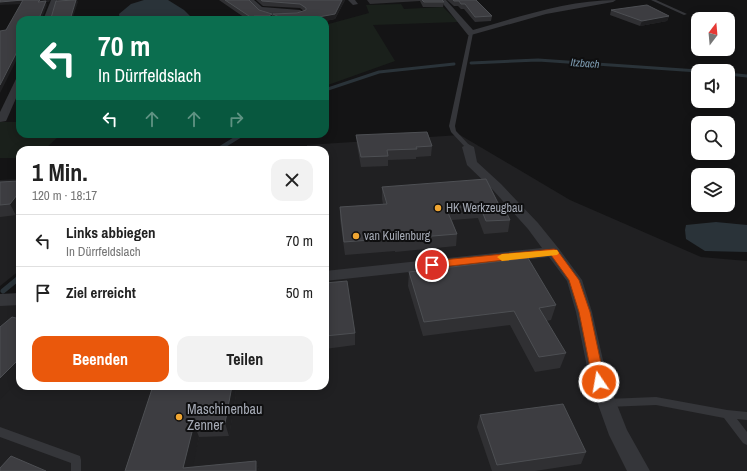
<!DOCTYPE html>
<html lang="de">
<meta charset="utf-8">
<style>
body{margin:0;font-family:"Archivo Narrow",sans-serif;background:#f2f2f2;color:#222;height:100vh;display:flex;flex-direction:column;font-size:15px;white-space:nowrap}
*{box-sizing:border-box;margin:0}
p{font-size:13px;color:#767676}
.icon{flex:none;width:22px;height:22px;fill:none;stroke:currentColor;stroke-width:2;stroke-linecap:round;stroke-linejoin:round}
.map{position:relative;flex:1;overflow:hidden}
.drawer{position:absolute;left:16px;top:146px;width:313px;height:244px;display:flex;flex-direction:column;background:#fff;border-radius:12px;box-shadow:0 2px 10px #0003}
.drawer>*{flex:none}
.top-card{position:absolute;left:16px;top:16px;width:313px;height:122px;border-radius:12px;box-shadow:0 2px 10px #0003;background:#0b6e4f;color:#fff;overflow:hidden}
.needle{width:26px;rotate:16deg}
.fabs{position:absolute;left:691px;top:12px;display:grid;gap:8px}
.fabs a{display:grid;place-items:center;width:44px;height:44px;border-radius:8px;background:#fff;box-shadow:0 2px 10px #0003;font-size:20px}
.pin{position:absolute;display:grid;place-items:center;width:34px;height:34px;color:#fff;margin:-17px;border:2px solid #fff;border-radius:50%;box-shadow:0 1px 4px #0007}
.me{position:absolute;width:44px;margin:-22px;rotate:348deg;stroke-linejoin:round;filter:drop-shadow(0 0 3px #0008)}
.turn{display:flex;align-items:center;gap:14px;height:84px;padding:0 16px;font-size:18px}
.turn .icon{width:52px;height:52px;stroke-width:2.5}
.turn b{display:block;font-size:28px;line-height:34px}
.lanes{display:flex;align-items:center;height:38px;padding:0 16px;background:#0003;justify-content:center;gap:20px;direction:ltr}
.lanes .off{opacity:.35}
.round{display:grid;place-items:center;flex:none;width:42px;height:42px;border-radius:12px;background:#f2f2f2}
.summary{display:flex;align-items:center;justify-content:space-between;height:68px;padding:0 16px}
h1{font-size:24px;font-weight:700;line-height:30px}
.cta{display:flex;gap:8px;margin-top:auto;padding:8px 16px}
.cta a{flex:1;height:46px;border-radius:12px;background:#ea580c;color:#fff;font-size:16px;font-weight:700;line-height:46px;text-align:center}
.cta a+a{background:#f2f2f2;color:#222}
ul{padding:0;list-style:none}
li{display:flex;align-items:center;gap:12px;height:52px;padding:0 16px;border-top:1px solid #e0e0e0}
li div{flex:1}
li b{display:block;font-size:15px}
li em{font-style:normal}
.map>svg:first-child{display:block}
</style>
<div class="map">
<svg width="747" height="471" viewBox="0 0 747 471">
<rect width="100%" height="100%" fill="#141415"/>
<g fill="#202022">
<path d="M460 135 570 200 701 257 747 261V471H0V304L20 290V386H325V150H307V145Z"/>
<path d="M20 179V270L0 286V180Z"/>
</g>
<g fill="#1a201b">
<path d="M401 4 404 9 443 7 458 22 373 25 395 61 325 86V25L369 13 366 5Z"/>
<path d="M0 122H20V134H61L44 150H20V158H0Z"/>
</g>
<g fill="#2a3339">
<path d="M144 0H168L184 10 194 20H120L119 14 131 4Z"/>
<path d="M716 222 747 225V252L705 251 686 239 685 230 686 225Z"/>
</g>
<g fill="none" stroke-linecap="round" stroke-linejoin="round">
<g stroke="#2a3339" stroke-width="3">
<path d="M471 63 538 60 698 71"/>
<path d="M728 74 747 76"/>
<path d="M325 90 379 72 454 64"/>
</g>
<path stroke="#2a3339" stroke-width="4" d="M217 150 243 134"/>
<path stroke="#2a3339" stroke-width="5" d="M3 291 20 277"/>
<g fill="#35363a" fill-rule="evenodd">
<path d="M651 0H656L687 14 684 15Z"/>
<path d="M471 32 473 33 455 126 456 131 471 147 468 149 466 148 451 132 449 126 469 33Z"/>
<path d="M656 397 727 410 747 412V420L737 419 747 432V445L743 443 724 418 656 405 607 407 604 406 602 403 604 400 607 399Z"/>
<path d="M0 427 80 456 81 460V471H71V463L0 437Z"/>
</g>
<g fill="#35363a" fill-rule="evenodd">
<path d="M51 0H57L51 20H43Z"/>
<path d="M247 0H254L262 7 300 10 306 14C299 19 271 19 263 15 257 11 252 5 247 0ZM268 12 296 14 269 12Z"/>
<path d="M348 0H355L358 4 353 5Z"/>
<path d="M440 0H446L473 30C519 17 568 0 616 0L613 2 546 14 471 35H468Z"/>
<path d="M20 76V89L7 119 6 121 0 122V112L16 79Z"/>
<path d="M468 144 474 147 477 162 501 184 538 223 559 249 582 280 592 312 608 382 627 430 650 471H627L609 435 590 382 576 312 567 281 549 257 325 281V271L542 248 528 229 493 190 467 165 462 147Z"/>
<path d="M20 293V305L0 306V294Z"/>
</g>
</g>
<g fill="#303033">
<path d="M219 0H249L259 10 272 14V19L271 20H248Z"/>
<path d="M256 0H345L335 19 325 21V20H276L274 19 273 14 297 13 304 11 300 8 263 6Z"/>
<path d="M367 0H442L444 2 443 7H423L420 1 370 4Z"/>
<path d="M447 0H476L492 16 491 21 475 22 464 9H461L458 6H454Z"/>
<path d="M611 10 669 16 667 21 640 26 610 15Z"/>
<path d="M356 135 432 146 431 156 416 157V159L388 160V166L361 167 357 145Z"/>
<path d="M0 182 16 215 0 217Z"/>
<path d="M382 187 499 205 510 220 508 232 484 234 478 218 452 220 457 234 456 246 395 252V251L345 255 340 219V207L383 204 382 199Z"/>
<path d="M409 272 556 305 551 320 546 321 566 353 560 368 535 372 510 325 423 336 408 286Z"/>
<path d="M325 283 355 333V345L325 349Z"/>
<path d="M153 386H234L236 395 229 436 199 437 192 467 256 461 259 471H125Z"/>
<path d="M480 415 586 452 581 464 535 471H492L477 427Z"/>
</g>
<g fill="#1f1f21">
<path d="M23 0 24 4 0 5V2Z"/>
<path d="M40 0H50L49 2H46L47 5 42 19 40 16 38 2Z"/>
<path d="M76 0H77L78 2 72 20H70Z"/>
<path d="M342 0H345L335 19 325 21V20H302Z"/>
<path d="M272 14V19L271 20H270L269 16Z"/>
<path d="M669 16 667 21 640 26 642 21Z"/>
<path d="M20 46V53L0 93V85Z"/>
<path d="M20 191V210L16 215 10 204Z"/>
<path d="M20 358V379L0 400V378Z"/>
<path d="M232 386H234L236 395 229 436 225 423Z"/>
<path d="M194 424 199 437 192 471 183 468Z"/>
<path d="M256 461 259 471H256Z"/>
</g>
<g fill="#3d3d41" stroke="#4d4f53">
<path d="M0 0H40L38 2 46 1 40 16 42 18H51L56 1 76 0 70 20H20V46L0 85V31L6 30 23 0 0 2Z"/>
<path d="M225 0H249L259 10 272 14 269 16H254L252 18Z"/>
<path d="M261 0H342L335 14 302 20H285L273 14 297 13 306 10V8L300 4 262 1Z"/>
<path d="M422 0H442L444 2H424Z"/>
<path d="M453 0H476L492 16 475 17 465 4H461L459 1H454Z"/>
<path d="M647 5 669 16 642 21 611 10Z"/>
<path d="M427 132 432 146 416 147 417 149 387 150 388 156 361 157 356 135Z"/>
<path d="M486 179 499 205H503L510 220 486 221 480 206 446 208 457 234 396 239 395 238 344 242 340 207 387 204 382 187Z"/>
<path d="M20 181V191L10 204 0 205V182Z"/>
<path d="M528 258 556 305 539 308 566 353 539 357 514 311 424 322 409 272Z"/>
<path d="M347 281 355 333 325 336V283Z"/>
<path d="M12 317 20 319V358L0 378V327Z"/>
<path d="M153 386H232L225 423 194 424 183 468 256 461V471H125Z"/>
<path d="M563 404 586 452 497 465 480 415Z"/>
<path d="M11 456 46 471H0V468Z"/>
</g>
<path fill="#ea580c" stroke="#983908" d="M554 249 557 250 579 280 590 312 605 382 603 386 599 387 594 386 593 382 579 312 569 280 551 255 432 268 427 265 432 261Z"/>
<path fill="#f59e0b" d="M554 250H557L559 253 557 255 502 261 497 257 502 254Z"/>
<g fill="#f0a632" stroke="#0f0f10" stroke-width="1.5">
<circle cx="438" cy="208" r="4"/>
<circle cx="356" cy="236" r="4"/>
<circle cx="179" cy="417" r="4"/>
</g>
<g text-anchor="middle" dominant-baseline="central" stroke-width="4" stroke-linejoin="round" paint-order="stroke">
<g font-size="11" font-style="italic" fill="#7d9bb1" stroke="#0f0f10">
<text transform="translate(585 63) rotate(4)">Itzbach</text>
</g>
<g font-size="12" fill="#a6abb6" stroke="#0f0f10" text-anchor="start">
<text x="446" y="208">HK Werkzeugbau</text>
<text x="364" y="236">van Kuilenburg</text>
</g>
<g font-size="14" fill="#a6abb6" stroke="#0f0f10" text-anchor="start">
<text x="187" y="409">Maschinenbau<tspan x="187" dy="16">Zenner</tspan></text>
</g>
</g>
</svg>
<div class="fabs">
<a><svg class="needle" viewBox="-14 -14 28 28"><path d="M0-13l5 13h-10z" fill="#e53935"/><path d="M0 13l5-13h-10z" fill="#767676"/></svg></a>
<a><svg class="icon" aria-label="sound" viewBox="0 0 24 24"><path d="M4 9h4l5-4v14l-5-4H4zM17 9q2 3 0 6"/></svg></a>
<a><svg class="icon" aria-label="search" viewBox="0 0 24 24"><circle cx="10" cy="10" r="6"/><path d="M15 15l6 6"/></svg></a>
<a><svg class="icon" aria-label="layers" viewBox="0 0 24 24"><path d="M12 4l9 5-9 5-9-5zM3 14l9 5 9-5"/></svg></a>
</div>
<div class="pin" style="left:432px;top:265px;background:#d93025"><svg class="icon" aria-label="arrive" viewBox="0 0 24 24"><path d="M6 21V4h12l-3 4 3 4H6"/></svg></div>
<svg class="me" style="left:599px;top:382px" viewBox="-20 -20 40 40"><circle r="17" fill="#ea580c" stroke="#fff" stroke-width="3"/><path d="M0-11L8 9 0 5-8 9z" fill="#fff"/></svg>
<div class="top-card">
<div class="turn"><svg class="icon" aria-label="left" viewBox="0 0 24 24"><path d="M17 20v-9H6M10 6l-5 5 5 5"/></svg><div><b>70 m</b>In Dürrfeldslach</div></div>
<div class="lanes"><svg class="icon" aria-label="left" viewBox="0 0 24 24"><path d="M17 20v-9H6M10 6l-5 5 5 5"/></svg><svg class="icon off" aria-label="ahead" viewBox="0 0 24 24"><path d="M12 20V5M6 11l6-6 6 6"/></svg><svg class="icon off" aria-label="ahead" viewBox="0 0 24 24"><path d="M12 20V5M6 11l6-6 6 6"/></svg><svg class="icon off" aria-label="right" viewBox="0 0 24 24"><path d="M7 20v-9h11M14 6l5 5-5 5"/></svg></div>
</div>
<section class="drawer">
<div class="summary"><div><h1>1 Min.</h1><p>120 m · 18:17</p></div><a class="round"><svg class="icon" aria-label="close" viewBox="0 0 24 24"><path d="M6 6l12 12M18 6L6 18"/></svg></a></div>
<ul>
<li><svg class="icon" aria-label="left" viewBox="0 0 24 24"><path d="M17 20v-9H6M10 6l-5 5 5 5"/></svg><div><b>Links abbiegen</b><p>In Dürrfeldslach</p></div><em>70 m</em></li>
<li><svg class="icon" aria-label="arrive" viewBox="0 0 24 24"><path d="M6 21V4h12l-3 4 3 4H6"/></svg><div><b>Ziel erreicht</b></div><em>50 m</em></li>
</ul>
<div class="cta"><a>Beenden</a><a>Teilen</a></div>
</section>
</div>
